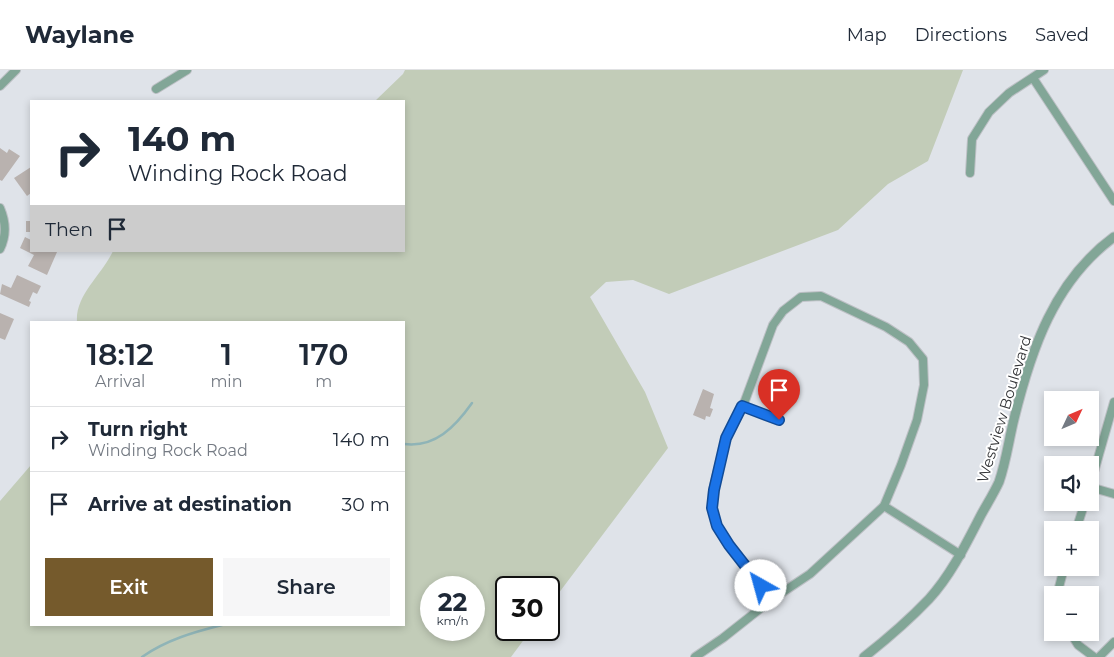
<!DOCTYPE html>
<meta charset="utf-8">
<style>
body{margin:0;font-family:Montserrat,sans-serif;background:#f6f6f7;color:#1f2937;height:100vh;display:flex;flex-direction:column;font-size:19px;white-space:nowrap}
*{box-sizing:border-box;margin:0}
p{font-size:16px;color:#747a83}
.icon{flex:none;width:28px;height:28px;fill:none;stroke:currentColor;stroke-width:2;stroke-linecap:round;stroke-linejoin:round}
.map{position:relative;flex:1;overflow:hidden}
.sheet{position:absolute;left:30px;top:251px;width:375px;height:305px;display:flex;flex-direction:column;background:#fff;border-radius:0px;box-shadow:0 2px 8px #0003}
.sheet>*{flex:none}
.top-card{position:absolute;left:30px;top:30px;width:375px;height:152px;border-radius:0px;box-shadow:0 2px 8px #0003;background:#fff;color:#1f2937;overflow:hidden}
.needle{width:32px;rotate:46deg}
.fabs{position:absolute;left:1044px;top:321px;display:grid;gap:10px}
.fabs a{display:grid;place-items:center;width:55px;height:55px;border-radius:0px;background:#fff;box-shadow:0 2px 8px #0003;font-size:25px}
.speed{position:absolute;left:420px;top:506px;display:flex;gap:10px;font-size:25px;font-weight:700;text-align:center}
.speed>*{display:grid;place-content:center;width:65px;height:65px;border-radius:50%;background:#fff;box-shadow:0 2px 8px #0003;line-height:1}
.speed small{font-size:12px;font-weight:400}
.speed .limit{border:2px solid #111;border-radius:8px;background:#fff;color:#111}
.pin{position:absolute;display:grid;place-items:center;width:42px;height:42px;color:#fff;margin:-51px -21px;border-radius:50% 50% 50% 0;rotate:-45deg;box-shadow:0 0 5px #0007}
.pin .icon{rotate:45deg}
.me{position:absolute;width:55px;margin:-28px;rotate:322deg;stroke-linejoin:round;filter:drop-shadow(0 0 4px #0008)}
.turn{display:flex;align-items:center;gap:18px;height:105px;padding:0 15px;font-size:22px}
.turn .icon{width:65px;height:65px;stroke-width:2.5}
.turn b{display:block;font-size:35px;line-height:42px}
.then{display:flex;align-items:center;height:48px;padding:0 15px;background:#0003;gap:10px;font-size:19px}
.eta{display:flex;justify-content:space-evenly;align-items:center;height:85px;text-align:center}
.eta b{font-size:30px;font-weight:600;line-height:35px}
.button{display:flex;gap:10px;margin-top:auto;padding:10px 15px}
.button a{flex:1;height:58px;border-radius:0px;background:#755a2c;color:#fff;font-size:20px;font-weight:600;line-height:58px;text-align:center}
.button a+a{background:#f6f6f7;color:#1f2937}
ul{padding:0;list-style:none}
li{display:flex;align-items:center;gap:15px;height:65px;padding:0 15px;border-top:1px solid #e0e1e3}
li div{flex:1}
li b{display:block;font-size:19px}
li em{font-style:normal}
header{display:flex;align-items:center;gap:30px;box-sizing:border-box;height:70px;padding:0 25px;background:#fff;border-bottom:1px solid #e0e1e3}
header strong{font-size:24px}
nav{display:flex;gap:28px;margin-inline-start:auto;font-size:18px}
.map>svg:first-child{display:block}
</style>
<header>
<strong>Waylane</strong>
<nav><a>Map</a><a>Directions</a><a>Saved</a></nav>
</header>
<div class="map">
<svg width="1114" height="587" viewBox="0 0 1114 587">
<rect width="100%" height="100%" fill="#dfe3e9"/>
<path fill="#c2ccb8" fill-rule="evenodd" d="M405 0H963L928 91 888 114 838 160 669 224 633 210 606 212 590 227 645 322 668 378 549 536V518H506V560H531L511 587H0V431L31 395V555H404V252H77C75 225 102 205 113 181H404V31H375L403 4ZM431 518H474V560H431Z"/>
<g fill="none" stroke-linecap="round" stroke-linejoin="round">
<g stroke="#8fb4b7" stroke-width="2.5">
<path d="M404 374C435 378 455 357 472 333"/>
<path d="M142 587C166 570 194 562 222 555"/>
</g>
</g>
<g fill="#b9b2af">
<path d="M0 78 7 83 9 79 20 86 2 111 0 110Z"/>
<path d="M31 97V123L27 126 14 108Z"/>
<rect x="26" y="151" width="5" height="11"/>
<path d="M25 167 31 170V181L57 182 47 205 28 196 34 185 20 178Z"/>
<path d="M17 205 41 216 37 224 33 222 29 231 31 232 29 237 0 224 2 214 11 218Z"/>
<path d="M0 243 14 249 5 270 0 268Z"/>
<path d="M703 319 714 324 710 338 713 339 710 347 706 346 705 350 693 345Z"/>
</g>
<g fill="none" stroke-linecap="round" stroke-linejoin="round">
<defs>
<g id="minor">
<path d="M1033 8 1114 131"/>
<path d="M0 16 16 0"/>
<path d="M156 19 187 0"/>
<path d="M970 103 972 69 989 42 1009 23 1044 0"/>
<path d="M0 138C6 152 7 165 0 179"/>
<path d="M743 336 779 350"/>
<path d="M1090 416 1114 332"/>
<path d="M1090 417 1114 424"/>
<path d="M884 436 961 485"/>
<path d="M1076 460 1085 432"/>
<path d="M1057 525 1064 498"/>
<path d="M1070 562 1078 575 1094 587"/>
<path d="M695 587 723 568 771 530 810 504 884 436 901 395 917 350 924 315 923 289 909 272 886 257 821 226 801 227 783 241 773 255 743 336 726 368 713 420 712 438 717 456 729 475 771 530"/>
<path d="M1099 587 1114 572"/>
</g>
<path id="tertiary" d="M864 587C887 569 909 550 929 529 951 505 966 474 981 445 987 434 994 423 999 412 1006 392 1009 369 1014 349 1031 280 1054 211 1114 167"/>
</defs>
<use href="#minor" stroke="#bdc0c5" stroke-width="10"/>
<use href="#tertiary" stroke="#bdc0c5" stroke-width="11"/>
<use href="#minor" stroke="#82a697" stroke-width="8"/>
<use href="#tertiary" stroke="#82a697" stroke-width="9"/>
</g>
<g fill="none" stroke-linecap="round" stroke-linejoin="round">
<defs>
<path id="route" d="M761 516 729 475 717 456 712 438 714 420 726 368 742 336 779 350"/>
</defs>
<use href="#route" stroke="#114b97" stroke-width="12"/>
<use href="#route" stroke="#1a73e8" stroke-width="9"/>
</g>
<g text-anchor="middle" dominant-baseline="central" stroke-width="4" stroke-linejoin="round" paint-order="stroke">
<g font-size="15" fill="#333437" stroke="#fff">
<text transform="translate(1004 339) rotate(-73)">Westview Boulevard</text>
</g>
</g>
</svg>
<div class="fabs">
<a><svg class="needle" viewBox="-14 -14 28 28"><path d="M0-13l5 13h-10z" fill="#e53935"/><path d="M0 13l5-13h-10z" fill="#747a83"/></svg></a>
<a><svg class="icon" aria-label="sound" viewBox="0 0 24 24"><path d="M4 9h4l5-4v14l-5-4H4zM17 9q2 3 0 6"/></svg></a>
<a>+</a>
<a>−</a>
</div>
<div class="speed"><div>22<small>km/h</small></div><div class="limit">30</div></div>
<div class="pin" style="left:779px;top:350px;background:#d93025"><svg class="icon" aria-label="arrive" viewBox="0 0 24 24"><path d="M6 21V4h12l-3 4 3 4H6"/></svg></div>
<svg class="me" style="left:761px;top:516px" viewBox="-20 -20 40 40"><circle r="19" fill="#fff"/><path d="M0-13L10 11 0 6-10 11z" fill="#1a73e8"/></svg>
<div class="top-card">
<div class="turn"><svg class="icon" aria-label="right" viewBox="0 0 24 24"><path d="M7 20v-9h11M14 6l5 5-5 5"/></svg><div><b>140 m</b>Winding Rock Road</div></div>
<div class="then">Then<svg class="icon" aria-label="arrive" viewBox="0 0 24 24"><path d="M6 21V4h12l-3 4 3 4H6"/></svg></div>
</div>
<section class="sheet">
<div class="eta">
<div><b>18:12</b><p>Arrival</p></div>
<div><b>1</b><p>min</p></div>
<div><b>170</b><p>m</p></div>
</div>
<ul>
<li><svg class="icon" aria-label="right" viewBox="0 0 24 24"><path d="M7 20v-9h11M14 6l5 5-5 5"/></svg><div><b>Turn right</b><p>Winding Rock Road</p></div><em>140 m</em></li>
<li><svg class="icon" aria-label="arrive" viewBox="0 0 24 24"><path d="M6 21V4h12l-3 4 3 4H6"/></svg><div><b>Arrive at destination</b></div><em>30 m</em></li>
</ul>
<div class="button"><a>Exit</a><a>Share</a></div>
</section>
</div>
